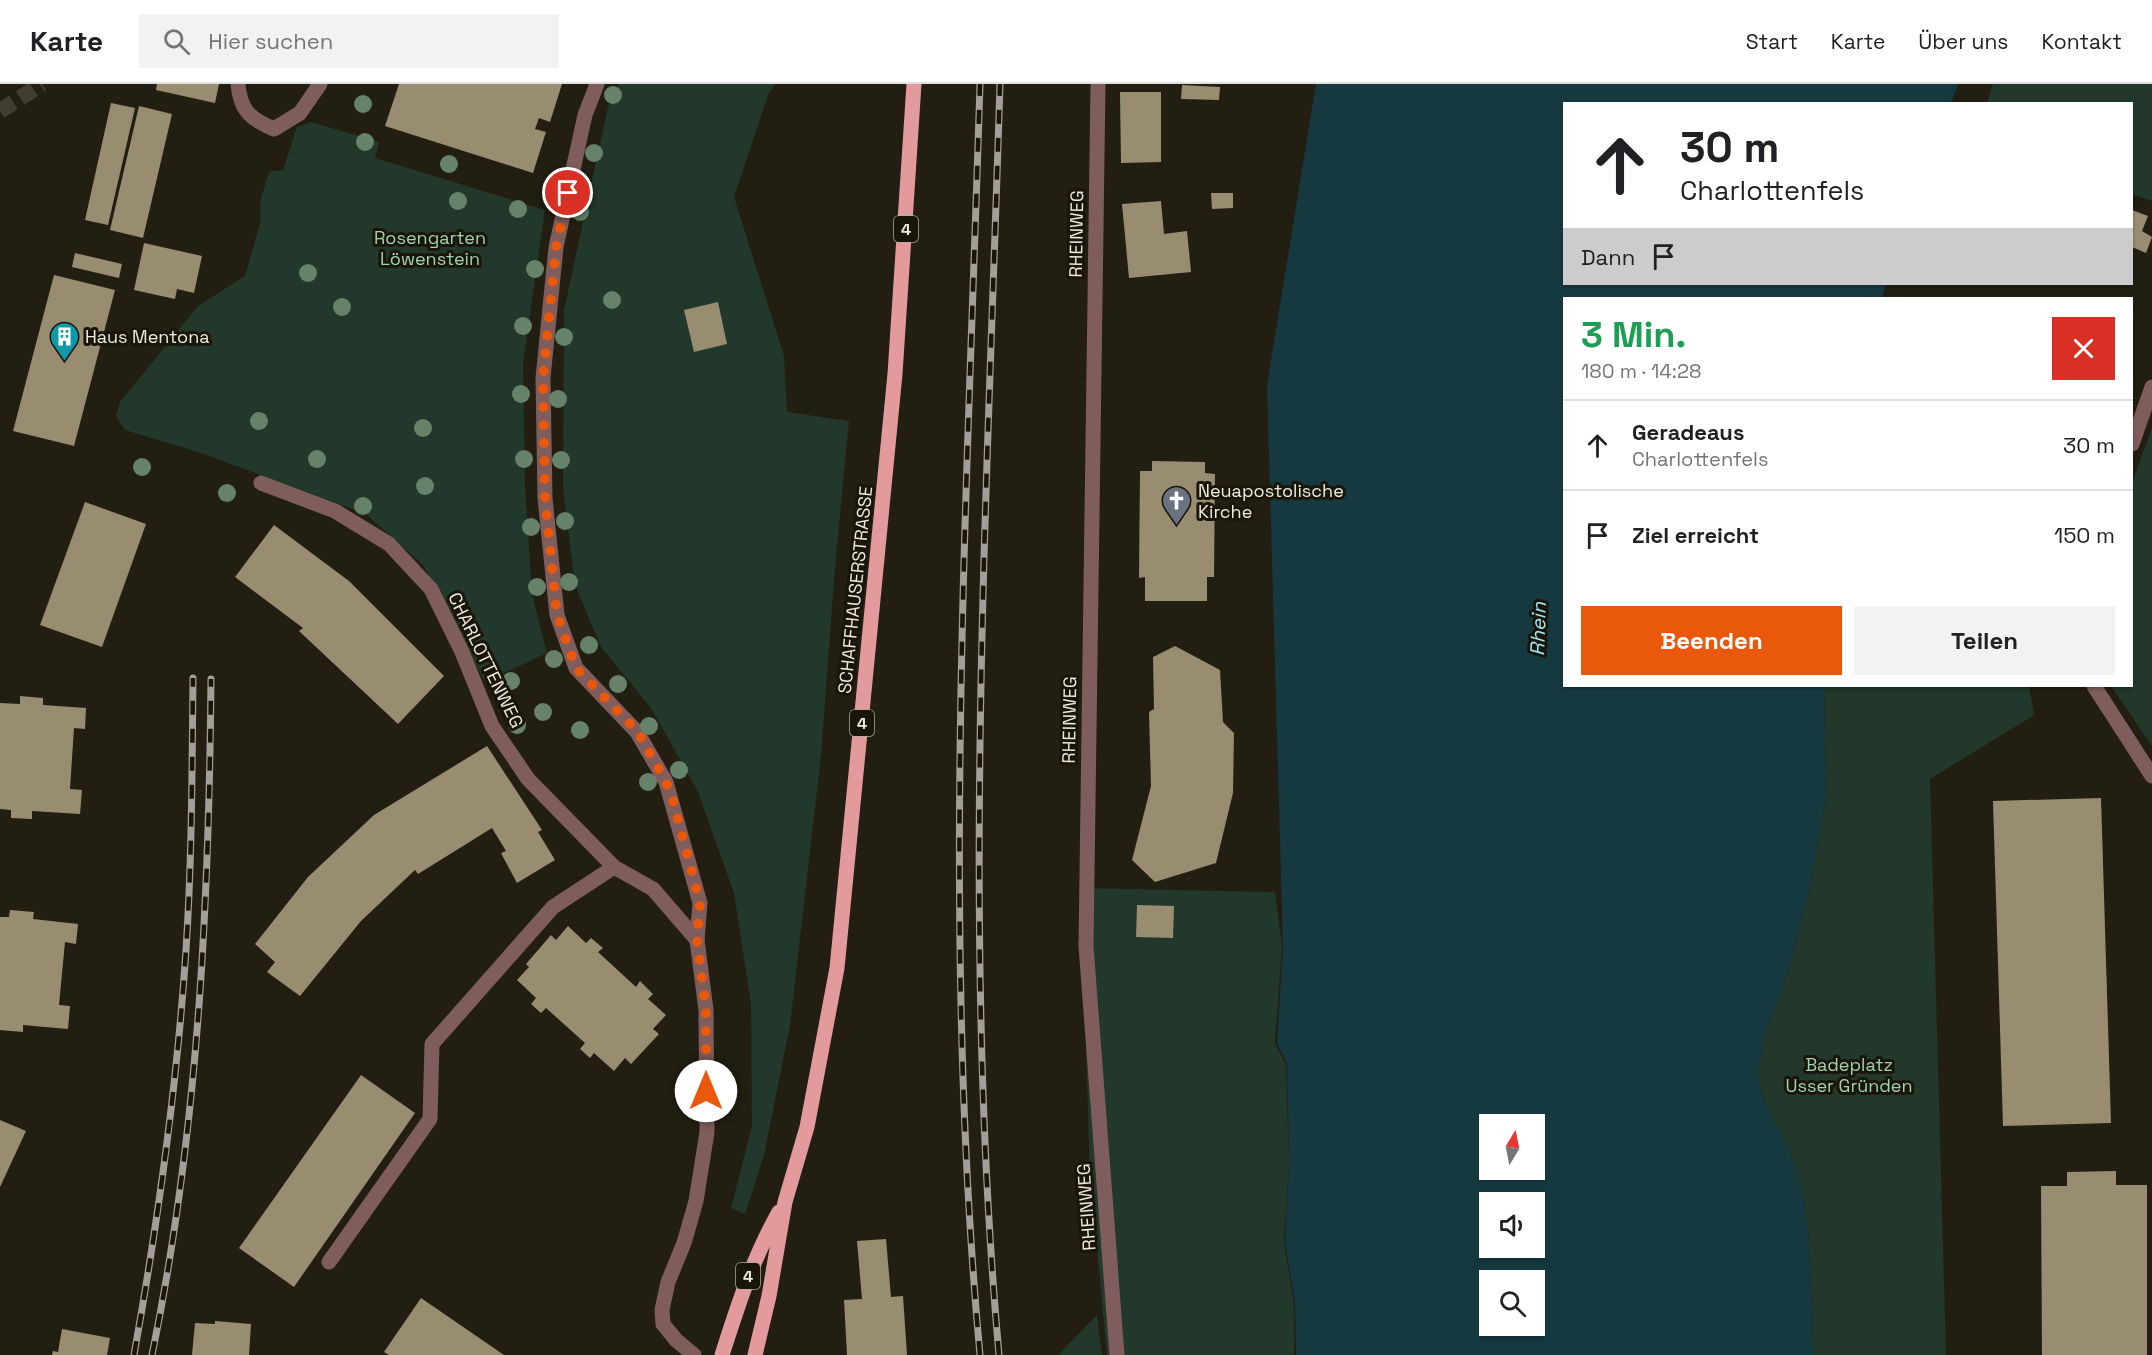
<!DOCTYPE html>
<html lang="de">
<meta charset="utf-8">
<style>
body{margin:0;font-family:"Space Grotesk",sans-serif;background:#f2f2f2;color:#202124;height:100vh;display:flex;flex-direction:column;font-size:22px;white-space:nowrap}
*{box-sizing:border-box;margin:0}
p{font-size:20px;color:#757577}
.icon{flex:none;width:33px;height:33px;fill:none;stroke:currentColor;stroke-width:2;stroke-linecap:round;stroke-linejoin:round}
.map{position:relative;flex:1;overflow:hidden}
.drawer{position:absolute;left:1563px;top:213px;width:570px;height:390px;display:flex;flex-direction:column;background:#fff;border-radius:0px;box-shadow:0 2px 4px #0004}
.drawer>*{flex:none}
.hud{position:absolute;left:1563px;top:18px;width:570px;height:183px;border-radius:0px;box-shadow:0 2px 4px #0004;background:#fff;color:#202124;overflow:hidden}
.needle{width:39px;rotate:10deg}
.tools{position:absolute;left:1479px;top:1030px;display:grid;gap:12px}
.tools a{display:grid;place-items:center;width:66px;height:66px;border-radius:0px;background:#fff;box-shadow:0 2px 4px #0004;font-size:30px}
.pin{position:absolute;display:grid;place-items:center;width:51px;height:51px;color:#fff;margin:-26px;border:3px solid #fff;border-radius:50%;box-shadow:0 2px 6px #0007}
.me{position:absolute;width:66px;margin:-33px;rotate:0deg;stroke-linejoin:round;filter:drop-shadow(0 0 4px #0008)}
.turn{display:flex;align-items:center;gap:21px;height:126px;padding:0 18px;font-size:27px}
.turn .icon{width:78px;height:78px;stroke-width:2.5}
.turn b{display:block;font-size:42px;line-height:51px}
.then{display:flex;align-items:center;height:57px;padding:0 18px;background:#0003;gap:12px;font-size:22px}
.round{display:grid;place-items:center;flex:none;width:63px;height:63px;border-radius:0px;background:#f2f2f2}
.overview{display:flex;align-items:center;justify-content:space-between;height:102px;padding:0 18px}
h1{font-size:36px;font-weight:700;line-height:45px;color:#1e9e55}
.primary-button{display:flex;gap:12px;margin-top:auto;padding:12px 18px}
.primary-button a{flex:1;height:69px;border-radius:0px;background:#ea580c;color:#fff;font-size:24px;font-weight:700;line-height:69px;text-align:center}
.primary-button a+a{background:#f2f2f2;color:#202124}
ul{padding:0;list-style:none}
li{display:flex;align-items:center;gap:18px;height:90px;padding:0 18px;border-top:2px solid #e0e0e0}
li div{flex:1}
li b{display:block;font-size:22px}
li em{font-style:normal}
header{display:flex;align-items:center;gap:36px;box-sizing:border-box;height:84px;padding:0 30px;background:#fff;border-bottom:2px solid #e0e0e0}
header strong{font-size:28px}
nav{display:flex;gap:33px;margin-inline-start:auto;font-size:21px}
.search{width:420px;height:54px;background:#f2f2f2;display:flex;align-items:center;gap:15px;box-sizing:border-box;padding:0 21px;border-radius:0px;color:#757577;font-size:22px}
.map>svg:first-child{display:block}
</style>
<header>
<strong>Karte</strong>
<div class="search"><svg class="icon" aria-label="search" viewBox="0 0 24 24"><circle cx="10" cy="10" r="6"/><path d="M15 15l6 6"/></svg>Hier suchen</div>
<nav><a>Start</a><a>Karte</a><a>Über uns</a><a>Kontakt</a></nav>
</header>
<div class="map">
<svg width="2152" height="1271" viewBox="0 0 2152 1271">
<rect width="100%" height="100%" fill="#231e12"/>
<g fill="#21382a">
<path d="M619 0H775L768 11 734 113 784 272 787 328 849 337 835 483 821 672 790 941 764 1071 745 1130 731 1124 752 1042 751 920 734 809 698 708 651 624 601 563 575 501 563 403 564 226 608 23Z"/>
<path d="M1993 0H2152V117L2132 110V20L1987 19Z"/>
<path d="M311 38 379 58 375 74 545 126 523 279 525 402 532 510 547 569 485 598 423 481 366 430 201 369 125 346 116 332 120 318 198 222 245 192 261 136 260 118 269 88 283 86 297 43Z"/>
<path d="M2152 344V662L2111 602H2132V399Z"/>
<path d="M1824 602H2029L2034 631 1930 695 1946 1271H1814L1808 1143 1800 1098 1791 1070 1764 1017 1758 991 1765 950 1788 888 1810 804 1826 714Z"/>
<path d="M1081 804 1275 808 1282 861 1275 960 1286 980 1289 1079 1284 1157 1294 1221V1271H1107L1090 1091Z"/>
<path d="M1097 1231 1102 1271H1058Z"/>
</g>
<path fill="#163940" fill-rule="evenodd" d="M1316 0H1958L1951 19 1564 20V200H1886L1882 214H1564V602H1824L1826 714 1810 804 1788 888 1765 950 1758 991 1764 1017 1791 1070 1800 1097 1808 1143 1814 1271H1296L1295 1220 1285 1158 1289 1078 1287 979 1277 960 1283 860 1267 301ZM1490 1041H1534V1086H1490ZM1490 1119H1534V1164H1490ZM1490 1197H1534V1242H1490Z"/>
<g fill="#988d71">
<path d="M157 0H219L215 19 156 6Z"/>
<path d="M399 0H562L550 38 539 34 535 45 546 48 533 89 385 42Z"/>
<path d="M1182 1 1220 3 1219 16 1181 15Z"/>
<path d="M1120 8H1161V78L1121 79Z"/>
<path d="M111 19 135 24 108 141 85 136Z"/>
<path d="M139 22 172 30 143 154 110 146Z"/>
<path d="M1211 109H1233V124L1212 125Z"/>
<path d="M1161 117 1164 150 1187 147 1191 188 1129 194 1122 120Z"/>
<path d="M2132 126 2148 132 2142 147 2152 153 2146 169 2132 163Z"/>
<path d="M144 159 202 172 194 209 177 205 175 215 134 206Z"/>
<path d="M75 169 122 180 119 194 72 183Z"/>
<path d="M54 191 115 206 74 362 13 347Z"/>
<path d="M718 218 727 260 694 268 684 226Z"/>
<path d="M1152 377 1205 378V389L1215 390 1214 493H1207V517H1145V493L1139 494 1140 387H1152Z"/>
<path d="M85 418 146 440 102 563 40 541Z"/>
<path d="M274 441 349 497 444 592 398 640 299 547 303 544 235 493Z"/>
<path d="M1175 562 1220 586 1223 638 1234 649 1233 709 1216 779 1155 798 1132 776 1151 702 1149 628 1154 625 1153 573Z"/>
<path d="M20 612 43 614V621L86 624 85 645 74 644 70 705 82 706 80 730 32 727V735L11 734V726L0 725V619L20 620Z"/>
<path d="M487 662 542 746 538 748 555 776 517 799 501 769 506 767 492 744 418 790 415 786 361 837 300 912 267 888 275 878 255 860 308 793 374 731Z"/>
<path d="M2101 714 2111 1039 2003 1042 1993 717Z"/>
<path d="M1137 821 1174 822 1173 854 1136 853Z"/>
<path d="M10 826 34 828 33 835 78 840 76 860 65 858 59 921 70 922 68 945 23 941V948L0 946V833H9Z"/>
<path d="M568 842 586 859 591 854 603 864 598 868 636 903 640 897 653 910 648 915 666 931 653 945 659 950 631 980 625 974 614 987 594 969 590 974 580 965 585 959 546 924 541 929 531 920 536 914 517 896 529 883 526 880 551 851 556 856Z"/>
<path d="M361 991 415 1029 294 1203 239 1164Z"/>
<path d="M0 1036 26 1047 0 1103Z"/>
<path d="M2116 1087V1101H2147V1271H2042L2041 1102H2067V1088Z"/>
<path d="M886 1155 891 1213 903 1212 907 1271H847L844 1216 862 1215 857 1157Z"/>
<path d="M421 1214 504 1271H389L384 1268Z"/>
<path d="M215 1237 251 1240 249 1271H192L195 1239 215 1240Z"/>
<path d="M62 1245 110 1254 107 1271H52L53 1267 58 1268Z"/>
</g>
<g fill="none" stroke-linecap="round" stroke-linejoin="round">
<path stroke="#413d31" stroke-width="16" stroke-dasharray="16 8" stroke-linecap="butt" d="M0 27 42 0"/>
<path stroke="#7f5d5d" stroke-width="15" d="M329 1178 430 1035 432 960 553 823 614 783"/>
<g stroke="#7f5d5d" stroke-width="15">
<path d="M238 0C240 26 250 35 274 45L300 29 320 0"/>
<path d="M597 0 585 31 556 163 543 294 545 414 557 531 576 584 637 648 666 698 700 819 697 856"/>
<path d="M1098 0 1086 862 1117 1271"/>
<path d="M2132 360 2152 303"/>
<path d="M261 399 335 427 389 460 431 505 462 568 492 642 528 695 614 783 653 805 697 856 706 926 707 1048 696 1117 684 1159 668 1198 662 1226 663 1240 676 1256 694 1271"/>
<path d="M2094 602 2152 692"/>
</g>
<g stroke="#e29a9d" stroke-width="15">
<path d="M722 1271C738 1221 753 1174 779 1128"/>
<path d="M755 1271 769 1212 785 1118 807 1043 837 884 895 290 914 0"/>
</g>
<defs>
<g id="rail">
<path d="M134 1271C158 1137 177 1002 186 866 192 776 192 685 193 594"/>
<path d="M152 1271C198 1048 209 822 211 595"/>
<path d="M980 1271C941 849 967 423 980 0"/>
<path d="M999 1271C961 848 987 423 1000 0"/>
</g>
</defs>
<use href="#rail" stroke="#a49f96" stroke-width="7"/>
<use href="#rail" stroke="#1a1509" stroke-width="4.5" stroke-dasharray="14" stroke-linecap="butt"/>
</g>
<g fill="#67826a">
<circle cx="613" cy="11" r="9"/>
<circle cx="363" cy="20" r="9"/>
<circle cx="365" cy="58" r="9"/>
<circle cx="594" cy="69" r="9"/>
<circle cx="449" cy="80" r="9"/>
<circle cx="458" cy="117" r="9"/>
<circle cx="518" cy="125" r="9"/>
<circle cx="580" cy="128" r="9"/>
<circle cx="535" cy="185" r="9"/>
<circle cx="308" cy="189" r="9"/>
<circle cx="612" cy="216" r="9"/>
<circle cx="342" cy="223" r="9"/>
<circle cx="523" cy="242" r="9"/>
<circle cx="564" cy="253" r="9"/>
<circle cx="521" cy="310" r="9"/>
<circle cx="558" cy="315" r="9"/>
<circle cx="259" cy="337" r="9"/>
<circle cx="423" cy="344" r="9"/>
<circle cx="317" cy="375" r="9"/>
<circle cx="524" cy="375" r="9"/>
<circle cx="561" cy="376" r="9"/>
<circle cx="142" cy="383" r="9"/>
<circle cx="425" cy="402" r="9"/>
<circle cx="227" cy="409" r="9"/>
<circle cx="363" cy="422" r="9"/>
<circle cx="565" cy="437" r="9"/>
<circle cx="531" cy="443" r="9"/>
<circle cx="569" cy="498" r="9"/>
<circle cx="537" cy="503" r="9"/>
<circle cx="589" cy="561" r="9"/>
<circle cx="554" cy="575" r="9"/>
<circle cx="511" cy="597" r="9"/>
<circle cx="618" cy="600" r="9"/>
<circle cx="543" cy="628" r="9"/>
<circle cx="517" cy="641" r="9"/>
<circle cx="649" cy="642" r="9"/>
<circle cx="580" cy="646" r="9"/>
<circle cx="679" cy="686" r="9"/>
<circle cx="648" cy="698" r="9"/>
</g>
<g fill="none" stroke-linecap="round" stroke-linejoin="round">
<path stroke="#ea580c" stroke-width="10" stroke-dasharray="0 18" d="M568 109 556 163 543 294 545 414 557 531 576 584 638 648 666 698 673 717 700 819 697 856 706 926V1007"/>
</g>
<defs>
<symbol id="building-pin" viewBox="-11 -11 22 30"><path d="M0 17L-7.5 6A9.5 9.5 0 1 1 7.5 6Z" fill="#0f9aa8" stroke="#1a1509"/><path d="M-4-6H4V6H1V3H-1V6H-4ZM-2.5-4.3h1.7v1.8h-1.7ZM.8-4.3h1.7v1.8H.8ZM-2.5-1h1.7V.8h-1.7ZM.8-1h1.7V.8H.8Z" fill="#fff"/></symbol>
<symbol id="church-pin" viewBox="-11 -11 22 30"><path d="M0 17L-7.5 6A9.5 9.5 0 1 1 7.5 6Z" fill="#6b7280" stroke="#1a1509"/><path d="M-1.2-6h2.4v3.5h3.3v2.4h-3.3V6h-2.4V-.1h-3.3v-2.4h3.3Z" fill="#fff"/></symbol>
</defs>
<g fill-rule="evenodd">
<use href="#building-pin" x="48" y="236" width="33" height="45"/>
<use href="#church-pin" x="1160" y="400" width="33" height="45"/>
</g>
<g text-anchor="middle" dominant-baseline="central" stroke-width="6" stroke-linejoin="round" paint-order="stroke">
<g fill="#1a1509" stroke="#aeaaa1" stroke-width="1.5">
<rect x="894" y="132" width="24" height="26" rx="4.5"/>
<rect x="850" y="626" width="24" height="26" rx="4.5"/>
<rect x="736" y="1179" width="24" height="26" rx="4.5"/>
</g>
<g font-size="16" font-weight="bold" fill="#eeeae2">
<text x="906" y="145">4</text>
<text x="862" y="639">4</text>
<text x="748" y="1192">4</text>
</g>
<g font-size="18" fill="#eeeae2" stroke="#1a1509">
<text transform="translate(1076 150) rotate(-89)">RHEINWEG</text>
<text transform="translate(855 506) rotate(-84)">SCHAFFHAUSERSTRASSE</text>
<text transform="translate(486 576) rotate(64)">CHARLOTTENWEG</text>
<text transform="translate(1069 636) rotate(-89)">RHEINWEG</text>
<text transform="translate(1086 1123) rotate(-94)">RHEINWEG</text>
</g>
<g font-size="18" fill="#9fd4b2" stroke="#1a1509">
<text x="430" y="153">Rosengarten<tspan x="430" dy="21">Löwenstein</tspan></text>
<text x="1849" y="980">Badeplatz<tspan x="1849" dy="21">Usser Gründen</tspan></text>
</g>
<g font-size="18" fill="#eeeae2" stroke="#1a1509" text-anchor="start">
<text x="85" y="252">Haus Mentona</text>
<text x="1198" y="406">Neuapostolische<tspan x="1198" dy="21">Kirche</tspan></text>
</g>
<g font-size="20" font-style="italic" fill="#a2e7f5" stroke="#1a1509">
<text transform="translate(1538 545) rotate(-88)">Rhein</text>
</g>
</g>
</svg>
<div class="tools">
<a><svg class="needle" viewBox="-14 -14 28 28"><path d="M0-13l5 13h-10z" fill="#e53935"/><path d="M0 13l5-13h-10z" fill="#757577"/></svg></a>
<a><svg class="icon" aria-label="sound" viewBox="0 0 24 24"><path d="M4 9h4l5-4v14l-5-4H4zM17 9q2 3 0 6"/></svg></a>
<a><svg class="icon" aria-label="search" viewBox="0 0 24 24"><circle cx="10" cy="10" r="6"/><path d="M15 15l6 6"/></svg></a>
</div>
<div class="pin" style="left:568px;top:109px;background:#d93025"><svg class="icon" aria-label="arrive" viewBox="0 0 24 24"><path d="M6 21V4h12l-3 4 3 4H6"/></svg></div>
<svg class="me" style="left:706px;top:1007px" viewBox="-20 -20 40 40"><circle r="19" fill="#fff"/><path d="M0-13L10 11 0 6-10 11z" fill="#ea580c"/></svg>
<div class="hud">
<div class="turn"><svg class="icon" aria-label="ahead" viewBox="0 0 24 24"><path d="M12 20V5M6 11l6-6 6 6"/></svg><div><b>30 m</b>Charlottenfels</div></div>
<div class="then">Dann<svg class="icon" aria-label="arrive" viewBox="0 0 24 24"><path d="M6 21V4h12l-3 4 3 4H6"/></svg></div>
</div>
<section class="drawer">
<div class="overview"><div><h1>3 Min.</h1><p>180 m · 14:28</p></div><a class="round" style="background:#d93025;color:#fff"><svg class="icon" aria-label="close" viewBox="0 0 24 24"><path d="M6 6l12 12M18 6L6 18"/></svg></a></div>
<ul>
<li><svg class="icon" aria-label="ahead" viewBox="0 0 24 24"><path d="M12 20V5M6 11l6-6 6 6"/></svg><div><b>Geradeaus</b><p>Charlottenfels</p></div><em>30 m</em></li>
<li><svg class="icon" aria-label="arrive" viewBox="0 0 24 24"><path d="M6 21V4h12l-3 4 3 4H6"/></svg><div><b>Ziel erreicht</b></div><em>150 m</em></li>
</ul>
<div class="primary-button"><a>Beenden</a><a>Teilen</a></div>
</section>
</div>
